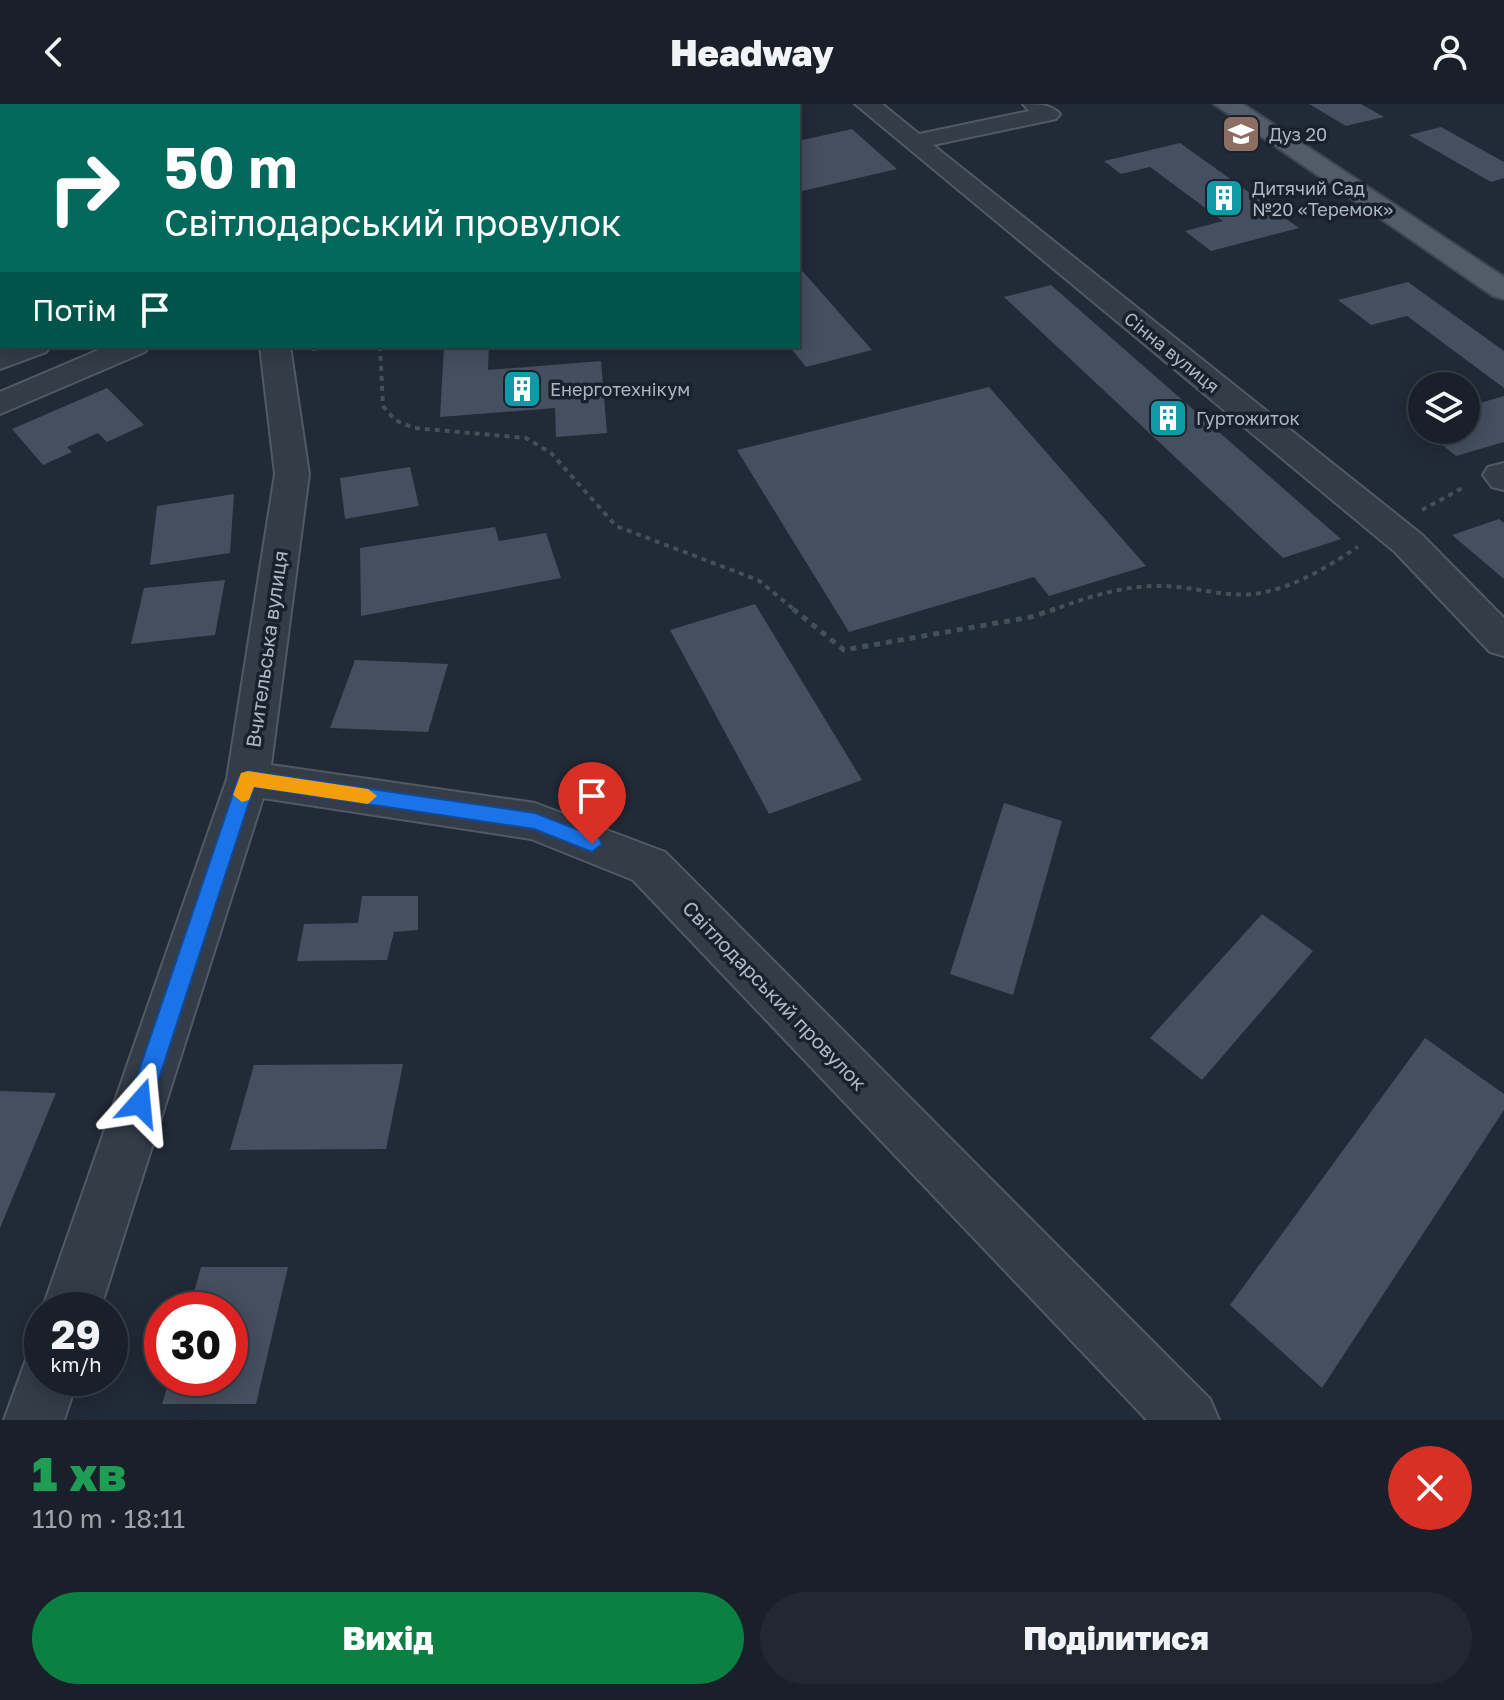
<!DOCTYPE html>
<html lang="uk">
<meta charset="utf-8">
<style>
body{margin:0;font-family:"Golos Text",sans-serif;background:#222831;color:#f1f3f6;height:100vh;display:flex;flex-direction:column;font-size:30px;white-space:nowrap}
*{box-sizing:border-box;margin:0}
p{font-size:26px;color:#9fa3a8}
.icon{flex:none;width:44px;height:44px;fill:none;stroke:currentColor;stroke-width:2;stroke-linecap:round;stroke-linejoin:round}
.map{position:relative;height:1316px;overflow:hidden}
.sheet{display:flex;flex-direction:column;background:#192029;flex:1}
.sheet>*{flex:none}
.banner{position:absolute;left:0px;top:0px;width:800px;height:244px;box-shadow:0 4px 20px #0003,0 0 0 2px #373e46;background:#00695c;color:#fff;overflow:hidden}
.controls{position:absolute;left:1408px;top:268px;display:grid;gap:16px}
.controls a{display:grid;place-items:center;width:72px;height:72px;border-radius:50%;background:#192029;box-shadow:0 4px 20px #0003,0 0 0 2px #373e46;font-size:40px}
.speed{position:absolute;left:24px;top:1188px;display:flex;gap:16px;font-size:40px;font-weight:700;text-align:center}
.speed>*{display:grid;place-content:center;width:104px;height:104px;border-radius:50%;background:#192029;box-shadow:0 4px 20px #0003,0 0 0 2px #373e46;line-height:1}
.speed small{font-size:20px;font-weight:400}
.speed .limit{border:12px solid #d22;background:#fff;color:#111}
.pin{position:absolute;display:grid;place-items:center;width:68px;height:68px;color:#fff;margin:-82px -34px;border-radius:50% 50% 50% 0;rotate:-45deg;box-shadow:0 0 8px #0007}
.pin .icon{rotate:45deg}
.me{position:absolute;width:88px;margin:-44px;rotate:18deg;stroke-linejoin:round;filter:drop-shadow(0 0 6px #0008)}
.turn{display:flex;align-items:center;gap:28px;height:168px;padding:0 32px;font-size:36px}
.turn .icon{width:104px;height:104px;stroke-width:2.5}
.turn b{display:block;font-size:56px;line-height:68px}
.then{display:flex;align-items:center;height:76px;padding:0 32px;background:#0003;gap:16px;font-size:30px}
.round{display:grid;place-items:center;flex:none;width:84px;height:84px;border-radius:42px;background:#222831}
.head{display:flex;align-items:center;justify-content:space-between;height:136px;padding:0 32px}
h1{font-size:48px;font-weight:800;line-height:60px;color:#1e9e55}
.primary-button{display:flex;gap:16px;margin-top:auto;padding:16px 32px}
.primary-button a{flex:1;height:92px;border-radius:48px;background:#0b8043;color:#fff;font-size:32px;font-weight:800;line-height:92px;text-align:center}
.primary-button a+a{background:#222831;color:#f1f3f6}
header{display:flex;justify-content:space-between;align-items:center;height:104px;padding:0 32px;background:#192029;font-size:36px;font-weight:800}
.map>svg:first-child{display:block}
</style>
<header><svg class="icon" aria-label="back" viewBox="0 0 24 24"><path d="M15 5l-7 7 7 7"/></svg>Headway<svg class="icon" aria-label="person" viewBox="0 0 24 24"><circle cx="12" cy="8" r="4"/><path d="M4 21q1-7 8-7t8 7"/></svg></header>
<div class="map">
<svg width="1504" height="1316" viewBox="0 0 1504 1316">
<rect width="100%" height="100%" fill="#212a37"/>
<g fill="#444f5f">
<path d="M1309 0H1361L1384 13 1346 22Z"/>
<path d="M1441 23 1504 58V74L1491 78 1409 31Z"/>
<path d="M852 25 897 65 798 88V37Z"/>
<path d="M1180 39 1299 124 1211 147 1185 127 1223 117 1150 63 1121 70 1104 57Z"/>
<path d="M798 162 872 246 806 263 789 242H798Z"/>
<path d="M1408 178 1504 247V284L1407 212 1371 221 1338 196Z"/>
<path d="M1051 181 1341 435 1283 454 1004 193Z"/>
<path d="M444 242H489L488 266 601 257 607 329 556 333 555 304 440 313Z"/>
<path d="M989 283 1146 462 1049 492 1034 473 849 528 737 346Z"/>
<path d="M107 284 144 321 107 338 98 329 67 343 72 348 43 361 12 325Z"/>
<path d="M1504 292V338L1456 352 1424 326H1466V303Z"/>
<path d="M410 363 419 402 345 415 340 374Z"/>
<path d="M234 390 230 449 150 461 157 402Z"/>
<path d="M1499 415 1504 419V475L1452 431Z"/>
<path d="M495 423 499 437 546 429 561 474 361 512 360 444Z"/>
<path d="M225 476 215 531 131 540 144 484Z"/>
<path d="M755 500 862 676 769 710 670 526Z"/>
<path d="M355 556 448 560 428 628 330 624Z"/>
<path d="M1004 699 1062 717 1013 891 950 870Z"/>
<path d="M362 792H418V826L394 828 387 856 297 857 304 820 358 819Z"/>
<path d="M1262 810 1313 847 1202 976 1150 934Z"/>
<path d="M1425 934 1504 990V1006L1322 1284 1230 1201Z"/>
<path d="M403 960 386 1045 230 1046 254 961Z"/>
<path d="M0 987 56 989 0 1124Z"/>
<path d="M201 1163H288L256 1300H162L170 1274H230V1206H189Z"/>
</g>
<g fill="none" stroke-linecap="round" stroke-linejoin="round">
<defs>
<g id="minor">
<path d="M0 0H12L13 2H2V10Z"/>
<rect x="295" y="0" width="24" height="2"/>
<path d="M855 0H882L919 30 1029 7 1023 0C1038 0 1051 0 1060 10L1056 15 933 41 1421 430 1504 514V552L1490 548 1395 448Z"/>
<path d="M8 242H50L46 248 0 265V245Z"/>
<path d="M108 242H149L145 248 0 310V288Z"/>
<path d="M260 242H290L309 370 271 661 535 699 665 748 1210 1295 1219 1316H1147L633 776 531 735 263 694 100 1206H42L227 675 275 370Z"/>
<path d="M1504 359V386L1492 383 1483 371 1488 363Z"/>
<path d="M42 1247V1274H78L64 1316H4L27 1253Z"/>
</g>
<path id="major" d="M1214 0H1243L1504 173V195L1493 192Z"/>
</defs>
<use href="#minor" stroke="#525965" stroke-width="4"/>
<use href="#major" stroke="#3e4551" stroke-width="4"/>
<g stroke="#405256" stroke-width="4" stroke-dasharray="5 5" stroke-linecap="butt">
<path d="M380 242 383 302 395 316 414 324 526 334 551 349 616 422 758 476 796 507"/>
<path d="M312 245 330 242"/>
<path d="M1422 406 1466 382"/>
<path d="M1050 507C1088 493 1123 481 1164 482 1199 483 1235 497 1269 487 1302 479 1330 461 1358 443"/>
</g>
<path stroke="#405256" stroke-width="5" stroke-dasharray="6 6" stroke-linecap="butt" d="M793 505 844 546 1031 513 1055 505"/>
<use href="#minor" fill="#343c48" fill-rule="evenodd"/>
<use href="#major" fill="#525b68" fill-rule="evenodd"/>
</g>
<path fill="#1a73e8" stroke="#114b97" stroke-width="2" d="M248 667 535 709 599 734 602 740 592 748 534 725 254 683 151 999 148 1007 140 1010 132 1007 128 999 238 675Z"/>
<path fill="#f59e0b" d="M248 667 368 685 377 692 368 700 254 683 249 696 242 698 233 691 241 669Z"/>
<defs>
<symbol id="school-square" viewBox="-11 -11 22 22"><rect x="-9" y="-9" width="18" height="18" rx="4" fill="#8d6e63" stroke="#1a212c"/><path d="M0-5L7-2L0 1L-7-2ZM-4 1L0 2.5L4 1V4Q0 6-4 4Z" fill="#fff"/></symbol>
<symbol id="building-square" viewBox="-11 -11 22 22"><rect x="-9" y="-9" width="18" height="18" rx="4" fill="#0f9aa8" stroke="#1a212c"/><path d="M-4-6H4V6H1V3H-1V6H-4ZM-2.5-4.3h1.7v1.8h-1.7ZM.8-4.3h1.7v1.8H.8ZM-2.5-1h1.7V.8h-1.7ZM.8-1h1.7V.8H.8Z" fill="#fff"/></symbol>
</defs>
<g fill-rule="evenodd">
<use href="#school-square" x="1219" y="8" width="44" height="44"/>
<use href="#building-square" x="1202" y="72" width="44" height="44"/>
<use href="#building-square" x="500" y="263" width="44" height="44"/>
<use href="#building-square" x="1146" y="292" width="44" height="44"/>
</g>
<g text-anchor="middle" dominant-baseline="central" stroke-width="7" stroke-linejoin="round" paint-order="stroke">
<g font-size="18" fill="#aeb6c4" stroke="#1a212c" text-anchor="start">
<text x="1269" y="30">Дуз 20</text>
<text x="1252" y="84">Дитячий Сад<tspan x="1252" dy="21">№20 «Теремок»</tspan></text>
<text x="550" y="285">Енерготехнікум</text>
<text x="1196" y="314">Гуртожиток</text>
</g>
<g font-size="18" fill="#aeb6c4" stroke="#1a212c">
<text transform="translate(1172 248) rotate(39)">Сінна вулиця</text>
</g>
<g font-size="20" fill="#aeb6c4" stroke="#1a212c">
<text transform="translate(266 545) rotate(-82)">Вчительська вулиця</text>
<text transform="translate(775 891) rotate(46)">Світлодарський провулок</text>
</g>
</g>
</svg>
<div class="controls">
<a><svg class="icon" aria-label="layers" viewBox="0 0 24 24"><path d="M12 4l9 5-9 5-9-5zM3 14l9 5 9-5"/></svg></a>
</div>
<div class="speed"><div>29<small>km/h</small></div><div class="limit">30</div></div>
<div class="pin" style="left:592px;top:740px;background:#d93025"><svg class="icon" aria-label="arrive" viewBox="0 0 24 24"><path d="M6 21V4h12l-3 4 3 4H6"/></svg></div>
<svg class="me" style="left:140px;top:999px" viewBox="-20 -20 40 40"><path d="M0-17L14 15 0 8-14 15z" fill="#1a73e8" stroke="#fff" stroke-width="4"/></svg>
<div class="banner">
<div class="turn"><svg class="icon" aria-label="right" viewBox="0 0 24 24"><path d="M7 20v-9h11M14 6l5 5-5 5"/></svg><div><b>50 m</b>Світлодарський провулок</div></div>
<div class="then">Потім<svg class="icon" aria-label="arrive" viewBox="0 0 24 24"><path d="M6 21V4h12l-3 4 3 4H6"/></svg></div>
</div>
</div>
<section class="sheet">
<div class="head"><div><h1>1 хв</h1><p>110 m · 18:11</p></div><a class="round" style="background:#d93025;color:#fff"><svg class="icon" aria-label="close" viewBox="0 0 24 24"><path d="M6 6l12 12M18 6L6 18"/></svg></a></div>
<div class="primary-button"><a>Вихід</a><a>Поділитися</a></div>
</section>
